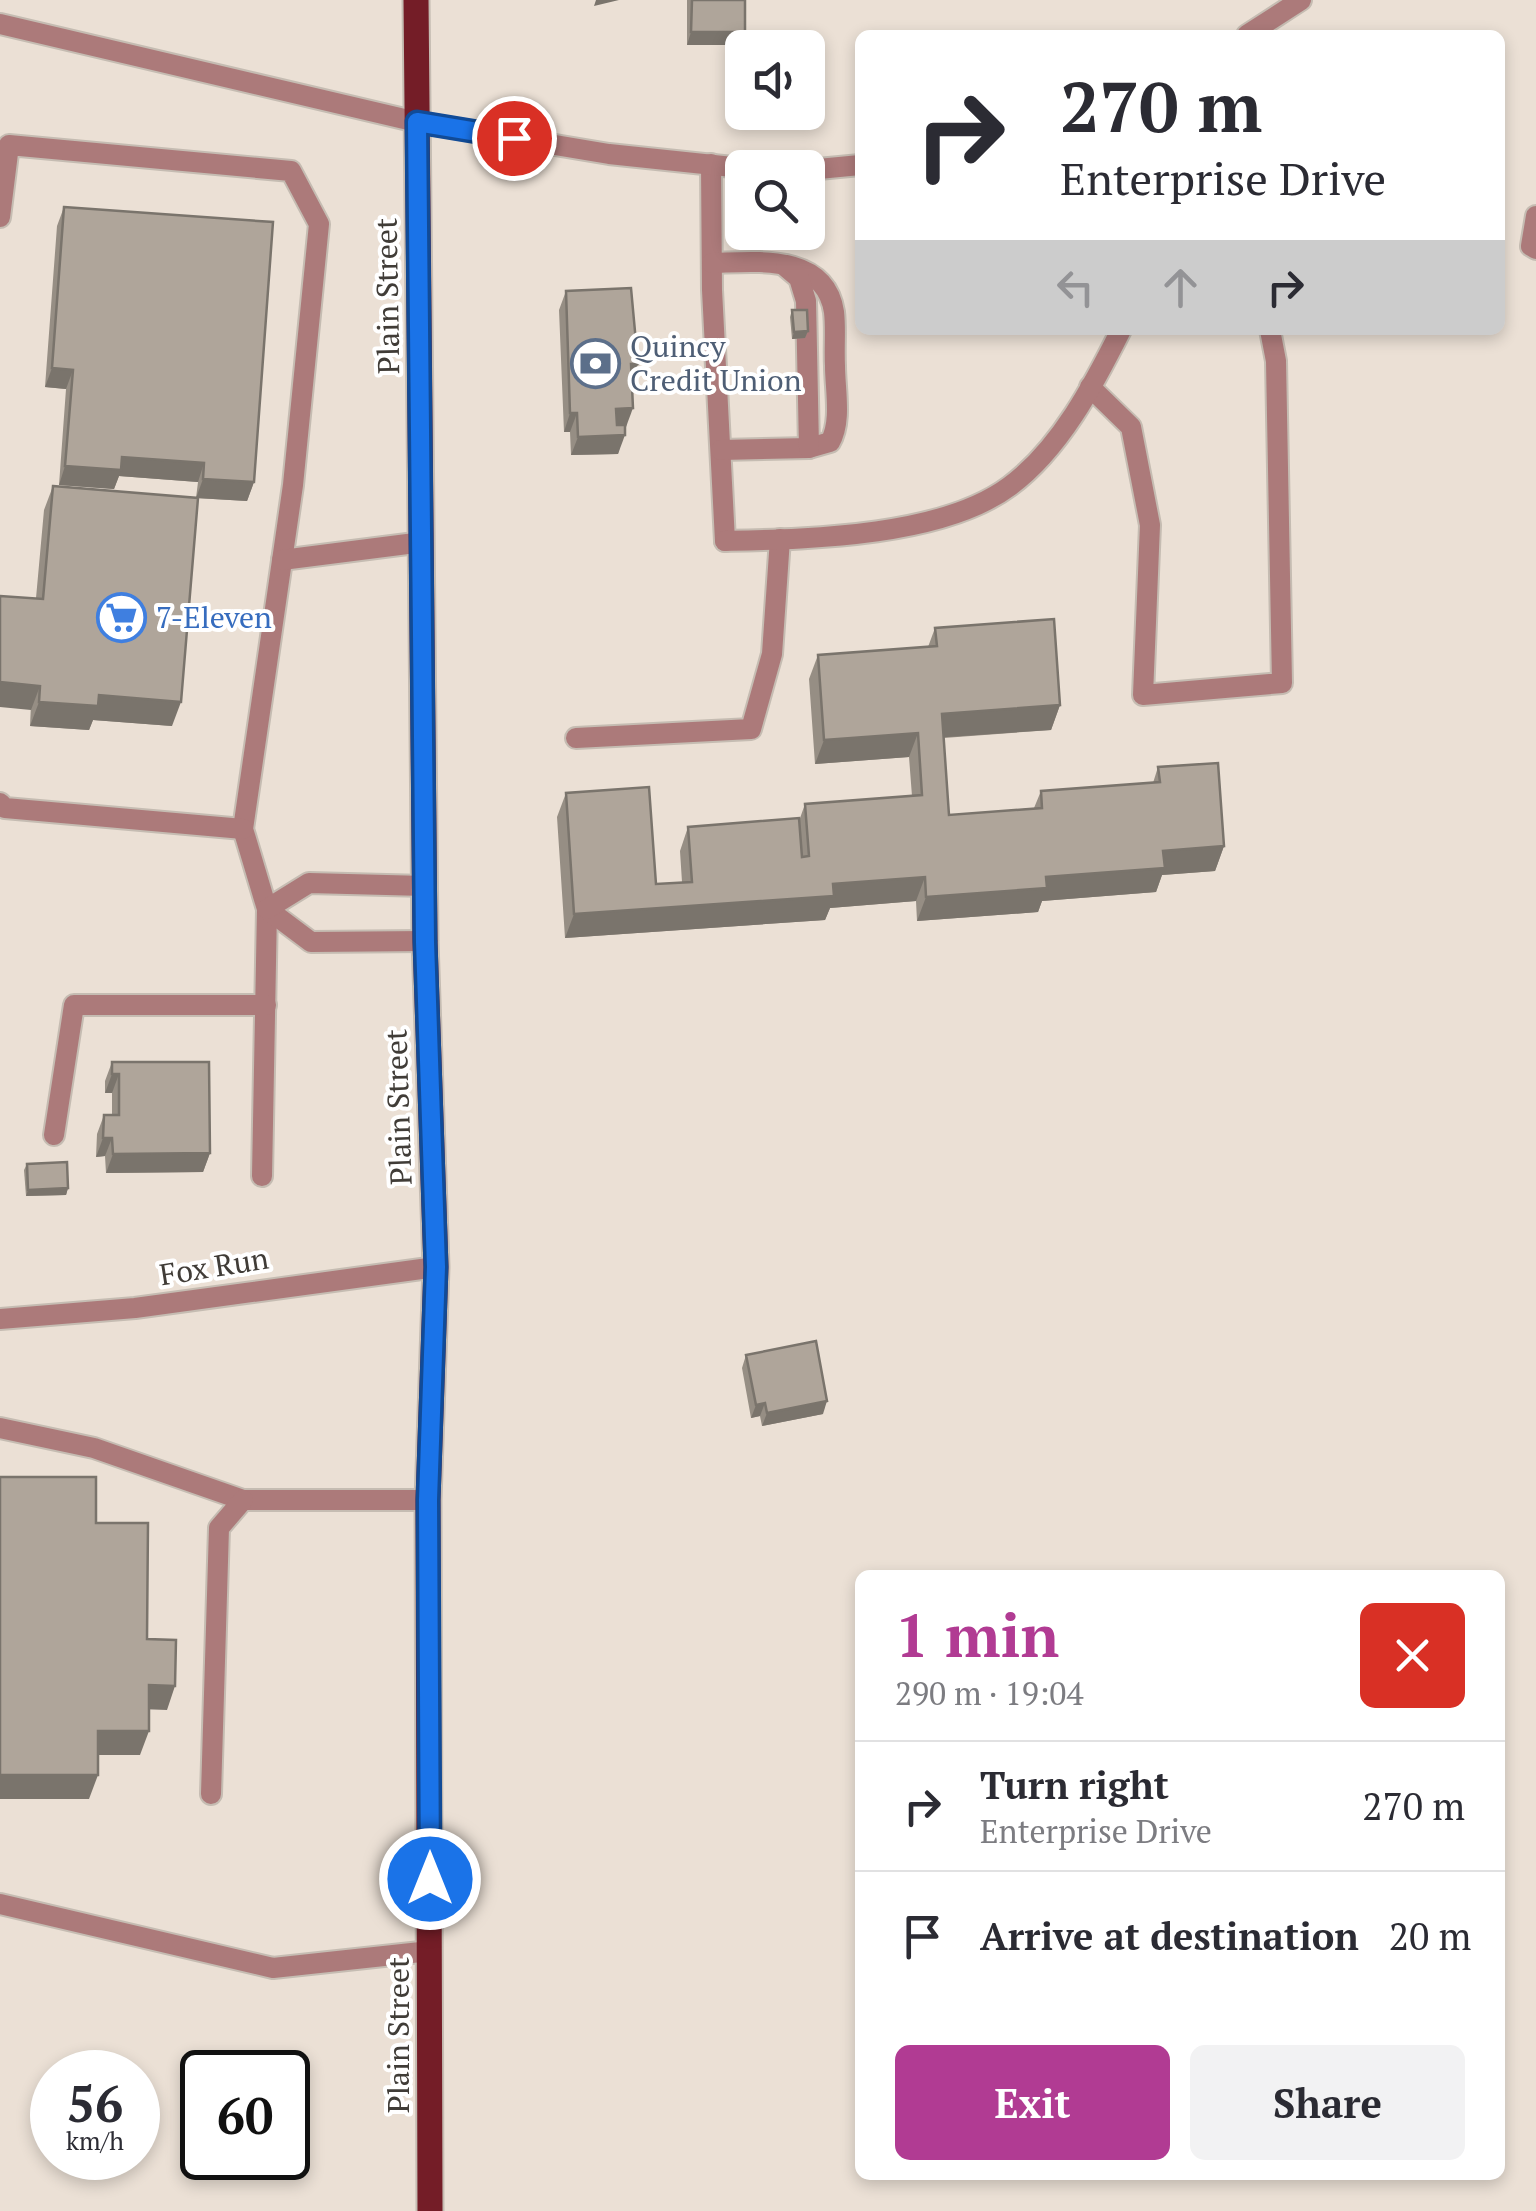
<!DOCTYPE html>
<meta charset="utf-8">
<style>
body{margin:0;font-family:"PT Serif",serif;background:#f2f2f3;color:#2b2b33;height:100vh;display:flex;flex-direction:column;font-size:38px;white-space:nowrap}
*{box-sizing:border-box;margin:0}
p{font-size:32px;color:#7c7c81}
.icon{flex:none;width:55px;height:55px;fill:none;stroke:currentColor;stroke-width:2;stroke-linecap:round;stroke-linejoin:round}
.map{position:relative;flex:1;overflow:hidden}
.drawer{position:absolute;left:855px;top:1570px;width:650px;height:610px;display:flex;flex-direction:column;background:#fff;border-radius:15px;box-shadow:0 5px 15px #0003}
.drawer>*{flex:none}
.hud{position:absolute;left:855px;top:30px;width:650px;height:305px;border-radius:15px;box-shadow:0 5px 15px #0003;background:#fff;color:#2b2b33;overflow:hidden}
.tools{position:absolute;left:725px;top:30px;display:grid;gap:20px}
.tools a{display:grid;place-items:center;width:100px;height:100px;border-radius:15px;background:#fff;box-shadow:0 5px 15px #0003;font-size:50px}
.speed{position:absolute;left:30px;top:2050px;display:flex;gap:20px;font-size:50px;font-weight:700;text-align:center}
.speed>*{display:grid;place-content:center;width:130px;height:130px;border-radius:50%;background:#fff;box-shadow:0 5px 15px #0003;line-height:1}
.speed small{font-size:25px;font-weight:400}
.speed .limit{border:5px solid #111;border-radius:15px;background:#fff;color:#111}
.pin{position:absolute;display:grid;place-items:center;width:85px;height:85px;color:#fff;margin:-42px;border:5px solid #fff;border-radius:50%;box-shadow:0 2px 10px #0007}
.me{position:absolute;width:110px;margin:-55px;rotate:0deg;stroke-linejoin:round;filter:drop-shadow(0 0 8px #0008)}
.turn{display:flex;align-items:center;gap:35px;height:210px;padding:0 40px;font-size:45px}
.turn .icon{width:130px;height:130px;stroke-width:2.5}
.turn b{display:block;font-size:70px;line-height:85px}
.lanes{display:flex;align-items:center;height:95px;padding:0 40px;background:#0003;justify-content:center;gap:50px;direction:ltr}
.lanes .off{opacity:.35}
.round{display:grid;place-items:center;flex:none;width:105px;height:105px;border-radius:15px;background:#f2f2f3}
.summary{display:flex;align-items:center;justify-content:space-between;height:170px;padding:0 40px}
h1{font-size:60px;font-weight:800;line-height:75px;color:#b13b93}
.primary-button{display:flex;gap:20px;margin-top:auto;padding:20px 40px}
.primary-button a{flex:1;height:115px;border-radius:15px;background:#b13b93;color:#fff;font-size:40px;font-weight:800;line-height:115px;text-align:center}
.primary-button a+a{background:#f2f2f3;color:#2b2b33}
ul{padding:0;list-style:none}
li{display:flex;align-items:center;gap:30px;height:130px;padding:0 40px;border-top:2px solid #e1e1e2}
li div{flex:1}
li b{display:block;font-size:38px}
li em{font-style:normal}
.map>svg:first-child{display:block}
</style>
<div class="map">
<svg width="1536" height="2211" viewBox="0 0 1536 2211">
<rect width="100%" height="100%" fill="#ebe0d5"/>
<g fill="none" stroke-linecap="round" stroke-linejoin="round">
<defs>
<g id="service">
<path d="M0 24 417 122"/>
<path d="M711 164 712 290 725 541"/>
<path d="M1536 216 1531 246 1536 249"/>
<path d="M0 217 9 145 291 171 319 224 293 485 243 829 267 909 262 1176"/>
<path d="M712 263C756 262 825 253 834 312 836 329 834 348 835 366 835 389 842 422 830 442L809 448 721 450"/>
<path d="M786 267 799 278 806 301 809 448"/>
<path d="M1090 387 1131 427 1150 525 1143 695 1282 683 1276 361 1270 330"/>
<path d="M282 560 423 542"/>
<path d="M576 738 751 729 772 654 780 539"/>
<path d="M0 803 5 808 243 829"/>
<path d="M267 909 311 942 425 941"/>
<path d="M267 909 309 883 425 886"/>
<path d="M54 1135 74 1005H266"/>
<path d="M0 1428 94 1448 243 1500H428"/>
<path d="M211 1794 219 1528 243 1500"/>
<path d="M0 1904 273 1968 430 1951"/>
</g>
<g id="minor">
<path d="M725 541C808 539 942 537 1010 486 1060 449 1094 384 1121 330"/>
<path d="M0 1319 135 1308 436 1267"/>
</g>
<g id="tertiary">
<path d="M1247 35 1301 0"/>
<path d="M417 122 609 154 742 168"/>
<path d="M808 170 860 165"/>
</g>
<path id="primary" d="M416 0 425 941 436 1267 428 1500 430 2211"/>
</defs>
<use href="#service" stroke="#c5bcb2" stroke-width="24"/>
<use href="#minor" stroke="#c5bcb2" stroke-width="24"/>
<use href="#tertiary" stroke="#c5bcb2" stroke-width="24"/>
<use href="#primary" stroke="#c5bcb2" stroke-width="29"/>
<use href="#service" stroke="#ac7a7a" stroke-width="20"/>
<use href="#minor" stroke="#ac7a7a" stroke-width="20"/>
<use href="#tertiary" stroke="#ac7a7a" stroke-width="20"/>
<use href="#primary" stroke="#741d27" stroke-width="25"/>
</g>
<g fill="#968e84">
<path d="M687 0H745V32L741 45H687Z"/>
<path d="M64 207 254 482 247 501 196 498 198 482 119 476 114 489 59 485 66 389 45 387 57 226Z"/>
<path d="M566 291 638 364 632 381 626 427H625L618 454 571 455 570 432H564L559 310Z"/>
<path d="M792 310 808 331 805 338 792 339 790 317Z"/>
<path d="M53 486 172 726 93 720 89 730 30 726 36 598 44 510Z"/>
<path d="M935 628 1060 705 1051 730 944 738 949 815 1034 808 1041 791 1153 783 1158 767 1224 846 1215 871 1162 875 1156 892 1042 901 1038 912 917 921 916 901 830 908 825 920 565 938 557 817 566 793 656 884 682 882 680 851 688 827 799 821 805 804 912 796 909 757 815 764 809 679 818 655 928 647Z"/>
<path d="M112 1062 210 1153 203 1172 106 1173 105 1156 96 1157 97 1134 104 1115H112V1093H105V1081Z"/>
<path d="M27 1164 68 1188 66 1195 26 1196 24 1170Z"/>
<path d="M746 1355 823 1414 762 1426 760 1416 751 1418 742 1368Z"/>
</g>
<g fill="#7a746c">
<path d="M596 0H619L594 6Z"/>
<path d="M691 32H745L741 45H687Z"/>
<path d="M808 331 805 338 792 339 794 332Z"/>
<path d="M631 364H638L631 383Z"/>
<path d="M52 368 73 370 66 389 45 387Z"/>
<path d="M633 408 626 427 609 428 616 409Z"/>
<path d="M570 413H577L570 432H564Z"/>
<path d="M625 435 618 454 571 455 578 437Z"/>
<path d="M122 457 204 463 198 482 119 476 114 489 59 485 65 466Z"/>
<path d="M203 479 254 482 247 501 196 498Z"/>
<path d="M0 682 40 686 31 710 0 707Z"/>
<path d="M99 695 181 702 172 726 93 720 89 730 30 726 39 702Z"/>
<path d="M1060 705 1051 730 933 738 942 714Z"/>
<path d="M918 733 909 757 815 764 824 740Z"/>
<path d="M1224 846 1215 871 1162 875 1156 892 1042 901 1038 912 917 921 926 897 1046 877 1163 851Z"/>
<path d="M925 877 916 901 830 908 825 920 565 938 574 914 833 884Z"/>
<path d="M112 1074H119L112 1093H105Z"/>
<path d="M103 1138H112L105 1156 96 1157Z"/>
<path d="M210 1153 203 1172 106 1173 113 1154Z"/>
<path d="M68 1188 66 1195 26 1196 28 1190Z"/>
<path d="M827 1401 823 1414 762 1426 767 1413Z"/>
<path d="M765 1403 760 1416 751 1418 756 1405Z"/>
<path d="M149 1685 175 1686 167 1710 140 1709Z"/>
<path d="M98 1731H149L140 1755H89Z"/>
<path d="M0 1775H98L89 1799H0Z"/>
</g>
<g fill="#afa59a" stroke="#7a746c" stroke-width="2.5">
<path d="M692 0H745V32H691Z"/>
<path d="M64 207 273 222 254 482 203 479 204 463 122 457 121 470 65 466 73 370 52 368Z"/>
<path d="M631 288 638 364H631L633 408 616 409 617 425H625V435L578 437 577 413H570L566 291Z"/>
<path d="M792 310H807L808 331 794 332Z"/>
<path d="M53 486 198 498 181 702 99 695 98 706 39 702 40 686 0 682V596L43 599Z"/>
<path d="M1054 619 1060 705 942 714 949 815 1042 808 1041 791 1160 782 1158 767 1218 763 1224 846 1163 851 1165 868 1046 877 1047 888 926 897 925 877 833 884 834 896 574 914 566 793 649 787 656 884 692 882 688 827 799 818 802 857 809 856 805 804 922 795 918 733 824 740 818 655 937 646 935 628Z"/>
<path d="M112 1062H209L210 1153 113 1154 112 1138H103L104 1115H119V1074H112Z"/>
<path d="M67 1162 68 1188 28 1190 27 1164Z"/>
<path d="M816 1341 827 1401 767 1413 765 1403 756 1405 746 1355Z"/>
<path d="M0 1477H96V1523H148L147 1639 176 1640 175 1686 149 1685V1731H98V1775H0Z"/>
</g>
<g fill="none" stroke-linecap="round" stroke-linejoin="round">
<defs>
<path id="route" d="M430 1879 428 1500 436 1267 425 942 417 122 514 138"/>
</defs>
<use href="#route" stroke="#114b97" stroke-width="25"/>
<use href="#route" stroke="#1a73e8" stroke-width="18"/>
</g>
<defs>
<symbol id="bank-ring" viewBox="-11 -11 22 22"><circle r="9.5" fill="#fff" stroke="#5c6f8a" stroke-width="1.5"/><path d="M-6-4H6V4H-6ZM0-2.3a2.3 2.3 0 1 0 0 4.6a2.3 2.3 0 1 0 0-4.6Z" fill="#5c6f8a"/></symbol>
<symbol id="supermarket-ring" viewBox="-11 -11 22 22"><circle r="9.5" fill="#fff" stroke="#3f7fe0" stroke-width="1.5"/><path d="M-6-5.5h2.5l.6 2H6L4.5 2H-2.5L-4.4-4H-6ZM-1.5 3.2a1.3 1.3 0 1 0 .1 0ZM3 3.2a1.3 1.3 0 1 0 .1 0Z" fill="#3f7fe0"/></symbol>
</defs>
<g fill-rule="evenodd">
<use href="#bank-ring" x="568" y="336" width="55" height="55"/>
<use href="#supermarket-ring" x="94" y="590" width="55" height="55"/>
</g>
<g text-anchor="middle" dominant-baseline="central" stroke-width="8" stroke-linejoin="round" paint-order="stroke">
<g font-size="30" fill="#403c37" stroke="#fff">
<text transform="translate(387 296) rotate(-91)">Plain Street</text>
<text transform="translate(398 1107) rotate(-92)">Plain Street</text>
<text transform="translate(214 1266) rotate(-9)">Fox Run</text>
<text transform="translate(398 2035) rotate(-90)">Plain Street</text>
</g>
<g font-size="30" fill="#4e5e75" stroke="#fff" text-anchor="start">
<text x="630" y="346">Quincy<tspan x="630" dy="34">Credit Union</tspan></text>
</g>
<g font-size="30" fill="#366cbe" stroke="#fff" text-anchor="start">
<text x="156" y="617">7-Eleven</text>
</g>
</g>
</svg>
<div class="tools">
<a><svg class="icon" aria-label="sound" viewBox="0 0 24 24"><path d="M4 9h4l5-4v14l-5-4H4zM17 9q2 3 0 6"/></svg></a>
<a><svg class="icon" aria-label="search" viewBox="0 0 24 24"><circle cx="10" cy="10" r="6"/><path d="M15 15l6 6"/></svg></a>
</div>
<div class="speed"><div>56<small>km/h</small></div><div class="limit">60</div></div>
<div class="pin" style="left:514px;top:138px;background:#d93025"><svg class="icon" aria-label="arrive" viewBox="0 0 24 24"><path d="M6 21V4h12l-3 4 3 4H6"/></svg></div>
<svg class="me" style="left:430px;top:1879px" viewBox="-20 -20 40 40"><circle r="17" fill="#1a73e8" stroke="#fff" stroke-width="3"/><path d="M0-11L8 9 0 5-8 9z" fill="#fff"/></svg>
<div class="hud">
<div class="turn"><svg class="icon" aria-label="right" viewBox="0 0 24 24"><path d="M7 20v-9h11M14 6l5 5-5 5"/></svg><div><b>270 m</b>Enterprise Drive</div></div>
<div class="lanes"><svg class="icon off" aria-label="left" viewBox="0 0 24 24"><path d="M17 20v-9H6M10 6l-5 5 5 5"/></svg><svg class="icon off" aria-label="ahead" viewBox="0 0 24 24"><path d="M12 20V5M6 11l6-6 6 6"/></svg><svg class="icon" aria-label="right" viewBox="0 0 24 24"><path d="M7 20v-9h11M14 6l5 5-5 5"/></svg></div>
</div>
<section class="drawer">
<div class="summary"><div><h1>1 min</h1><p>290 m · 19:04</p></div><a class="round" style="background:#d93025;color:#fff"><svg class="icon" aria-label="close" viewBox="0 0 24 24"><path d="M6 6l12 12M18 6L6 18"/></svg></a></div>
<ul>
<li><svg class="icon" aria-label="right" viewBox="0 0 24 24"><path d="M7 20v-9h11M14 6l5 5-5 5"/></svg><div><b>Turn right</b><p>Enterprise Drive</p></div><em>270 m</em></li>
<li><svg class="icon" aria-label="arrive" viewBox="0 0 24 24"><path d="M6 21V4h12l-3 4 3 4H6"/></svg><div><b>Arrive at destination</b></div><em>20 m</em></li>
</ul>
<div class="primary-button"><a>Exit</a><a>Share</a></div>
</section>
</div>
